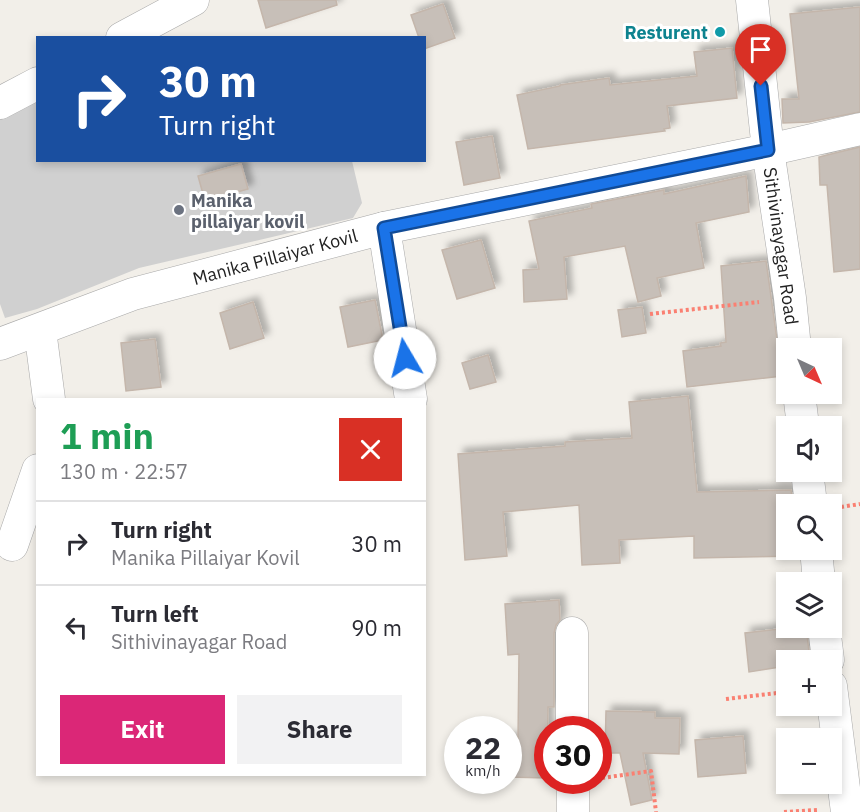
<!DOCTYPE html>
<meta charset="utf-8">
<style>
body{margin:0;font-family:"IBM Plex Sans",sans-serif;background:#f2f2f3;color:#2b2b33;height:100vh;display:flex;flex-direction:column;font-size:22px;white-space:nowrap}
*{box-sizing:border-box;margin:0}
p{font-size:20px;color:#7c7c81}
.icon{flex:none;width:33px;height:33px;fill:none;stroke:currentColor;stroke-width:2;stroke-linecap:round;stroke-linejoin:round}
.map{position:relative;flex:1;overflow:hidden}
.drawer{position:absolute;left:36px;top:398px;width:390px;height:378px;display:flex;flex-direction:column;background:#fff;border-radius:0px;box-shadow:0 3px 9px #0003}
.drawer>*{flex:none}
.top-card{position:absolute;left:36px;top:36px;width:390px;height:126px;border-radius:0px;box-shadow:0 3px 9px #0003;background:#1a4fa0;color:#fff;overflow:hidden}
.needle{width:39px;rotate:136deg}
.controls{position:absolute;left:776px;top:338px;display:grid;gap:12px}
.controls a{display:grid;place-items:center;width:66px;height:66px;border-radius:0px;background:#fff;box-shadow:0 3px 9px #0003;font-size:30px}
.speed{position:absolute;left:444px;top:716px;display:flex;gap:12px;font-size:30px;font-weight:700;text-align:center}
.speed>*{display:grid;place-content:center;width:78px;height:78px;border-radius:50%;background:#fff;box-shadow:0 3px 9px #0003;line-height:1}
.speed small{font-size:15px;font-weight:400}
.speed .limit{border:9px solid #d22;background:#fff;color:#111}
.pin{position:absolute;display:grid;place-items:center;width:51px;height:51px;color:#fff;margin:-62px -26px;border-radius:50% 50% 50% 0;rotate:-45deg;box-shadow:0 0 6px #0007}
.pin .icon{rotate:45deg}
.me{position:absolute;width:66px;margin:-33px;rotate:352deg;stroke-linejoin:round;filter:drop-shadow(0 0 4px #0008)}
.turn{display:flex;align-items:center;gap:21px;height:126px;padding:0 24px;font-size:27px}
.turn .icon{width:78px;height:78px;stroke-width:2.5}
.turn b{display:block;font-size:42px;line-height:51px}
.round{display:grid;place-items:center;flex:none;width:63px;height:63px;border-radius:0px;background:#f2f2f3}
.head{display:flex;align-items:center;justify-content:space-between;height:102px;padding:0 24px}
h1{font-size:36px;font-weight:800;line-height:45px;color:#1e9e55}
.primary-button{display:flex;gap:12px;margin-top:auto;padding:12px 24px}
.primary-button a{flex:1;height:69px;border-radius:0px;background:#db2777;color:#fff;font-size:24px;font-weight:800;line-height:69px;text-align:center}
.primary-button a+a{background:#f2f2f3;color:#2b2b33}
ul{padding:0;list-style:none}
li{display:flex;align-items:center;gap:18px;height:84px;padding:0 24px;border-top:2px solid #e1e1e2}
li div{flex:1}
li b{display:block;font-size:22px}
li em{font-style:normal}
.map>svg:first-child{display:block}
</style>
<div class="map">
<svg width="860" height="812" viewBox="0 0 860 812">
<defs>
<filter id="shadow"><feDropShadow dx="5.5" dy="-5.5" stdDeviation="3" flood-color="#0004"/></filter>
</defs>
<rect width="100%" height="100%" fill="#f2efe9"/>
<path fill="#d0d0d0" d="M37 97 38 160 352 161 362 203 353 218 139 268 37 309 5 318 0 304V117Z"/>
<g fill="#c7bfb8" stroke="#c4b6ab" stroke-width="1.5" filter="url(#shadow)">
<path d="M258 0H336L337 5 266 28Z"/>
<path d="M443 4 455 38 424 49V38H419L411 15Z"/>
<path d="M860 7V112L809 122 783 123 782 99H799L790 14Z"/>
<path d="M732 48 737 98 667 106 670 128 664 129 665 131 528 149 517 95 560 86V85L609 78 610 85 697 76 694 52Z"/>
<path d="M492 136 500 178 464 185 456 142Z"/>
<path d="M860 147V269L834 272 827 185H820L819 157Z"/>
<path d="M241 164 248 189 205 201 198 176Z"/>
<path d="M746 176 749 212 696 223 704 268 657 278 661 296 638 302 625 246 564 257 567 299 524 302 523 270 539 269 529 221 592 208 591 204 664 190V194Z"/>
<path d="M481 240 495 288 457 299 442 250Z"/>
<path d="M766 261 782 376 687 387 683 351 721 346 720 343 726 342 721 266Z"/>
<path d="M375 300 383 340 348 347 340 307Z"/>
<path d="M253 302 264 338 230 349 220 313Z"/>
<path d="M642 307 646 333 622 337 618 310Z"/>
<path d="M155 339 161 387 126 391 121 343Z"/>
<path d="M488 355 496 382 470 389 462 363Z"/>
<path d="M688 396 697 492 791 490 793 504H786V549H795V556L694 558V536L619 540 620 563 582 565 579 505 503 512 507 556 465 560 458 454 565 446V442L632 438 629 402Z"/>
<path d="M559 600 560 620 556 625 554 633V707H548L547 778 508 777V739H518L519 654 508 655 505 604Z"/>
<path d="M796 627H806L810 660H786V666L749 672 745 633Z"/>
<path d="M606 711 655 712V718H680L679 754 643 753 652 800 631 805 620 753H605Z"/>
<path d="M743 736 746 773 698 777 695 740Z"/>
</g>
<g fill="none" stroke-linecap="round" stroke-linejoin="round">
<defs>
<g id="minor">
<path d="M752 0 768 150 790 298 795 348"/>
<path d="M122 38 193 0"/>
<path d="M0 103 38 83"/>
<path d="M384 228 411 399"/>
<path d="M40 330 49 399"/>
<path d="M0 344 133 294 384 228 768 150 860 129"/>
<path d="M799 393 803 426"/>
<path d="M807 471 811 504"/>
<path d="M12 545 38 470"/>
<path d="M816 549 819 582"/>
<path d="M824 627 828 660"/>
<path d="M572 633V729"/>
<path d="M831 686 847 812"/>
<path d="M573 780V812"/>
</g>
</defs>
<use href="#minor" stroke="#a9a9a9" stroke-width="33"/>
<g stroke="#fa8072" stroke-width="4" stroke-dasharray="3 3" stroke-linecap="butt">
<path d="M650 314 759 302"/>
<path d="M841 507 860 504"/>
<path d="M726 699 786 692"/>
<path d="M602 778 651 771 656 812"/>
<path d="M784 812 817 810"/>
</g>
<use href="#minor" stroke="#fff" stroke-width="32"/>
</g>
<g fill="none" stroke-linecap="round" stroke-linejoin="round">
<defs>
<path id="route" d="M405 358 384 228 768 150 761 86"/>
</defs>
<use href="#route" stroke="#114b97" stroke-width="15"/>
<use href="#route" stroke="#1a73e8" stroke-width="10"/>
</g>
<circle fill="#0f9aa8" stroke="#fff" stroke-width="2" cx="720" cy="32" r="6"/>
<circle fill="#6b7280" stroke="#fff" stroke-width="2" cx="179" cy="210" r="6"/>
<g text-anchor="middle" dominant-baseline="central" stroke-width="6" stroke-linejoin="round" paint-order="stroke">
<g font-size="18" font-weight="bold" fill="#0d838f" stroke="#fff" text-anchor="end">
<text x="708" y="32">Resturent</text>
</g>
<g font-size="18" font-weight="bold" fill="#5b616d" stroke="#fff" text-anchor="start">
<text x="191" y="200">Manika<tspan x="191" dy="21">pillaiyar kovil</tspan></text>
</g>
<g font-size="18" fill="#222" stroke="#fff">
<text transform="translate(781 246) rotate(82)">Sithivinayagar Road</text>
<text transform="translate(275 257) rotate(-15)">Manika Pillaiyar Kovil</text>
</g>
</g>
</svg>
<div class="controls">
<a><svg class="needle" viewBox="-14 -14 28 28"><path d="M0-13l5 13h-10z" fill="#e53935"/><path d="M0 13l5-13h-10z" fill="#7c7c81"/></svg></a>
<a><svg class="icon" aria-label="sound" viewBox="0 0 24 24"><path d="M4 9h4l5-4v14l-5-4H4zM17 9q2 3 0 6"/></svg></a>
<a><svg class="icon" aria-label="search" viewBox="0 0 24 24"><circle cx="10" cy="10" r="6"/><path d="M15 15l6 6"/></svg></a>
<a><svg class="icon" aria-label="layers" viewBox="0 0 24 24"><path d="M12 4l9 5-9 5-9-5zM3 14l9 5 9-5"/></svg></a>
<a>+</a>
<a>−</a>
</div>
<div class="speed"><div>22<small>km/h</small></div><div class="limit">30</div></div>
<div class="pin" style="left:761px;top:86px;background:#d93025"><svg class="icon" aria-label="arrive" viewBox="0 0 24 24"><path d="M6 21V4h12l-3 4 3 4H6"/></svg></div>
<svg class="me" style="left:405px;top:358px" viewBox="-20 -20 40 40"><circle r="19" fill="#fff"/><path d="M0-13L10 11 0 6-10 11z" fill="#1a73e8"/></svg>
<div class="top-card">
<div class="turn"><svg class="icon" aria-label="right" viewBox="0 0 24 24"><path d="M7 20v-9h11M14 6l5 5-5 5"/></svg><div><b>30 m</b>Turn right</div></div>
</div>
<section class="drawer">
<div class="head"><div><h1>1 min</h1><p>130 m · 22:57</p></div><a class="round" style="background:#d93025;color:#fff"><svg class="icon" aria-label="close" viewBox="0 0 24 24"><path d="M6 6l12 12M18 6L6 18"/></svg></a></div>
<ul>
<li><svg class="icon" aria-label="right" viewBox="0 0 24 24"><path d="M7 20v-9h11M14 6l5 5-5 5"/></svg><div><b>Turn right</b><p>Manika Pillaiyar Kovil</p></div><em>30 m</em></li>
<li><svg class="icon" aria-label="left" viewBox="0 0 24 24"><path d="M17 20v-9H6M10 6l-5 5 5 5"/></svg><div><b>Turn left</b><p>Sithivinayagar Road</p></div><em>90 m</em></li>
</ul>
<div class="primary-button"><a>Exit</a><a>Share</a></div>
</section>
</div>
